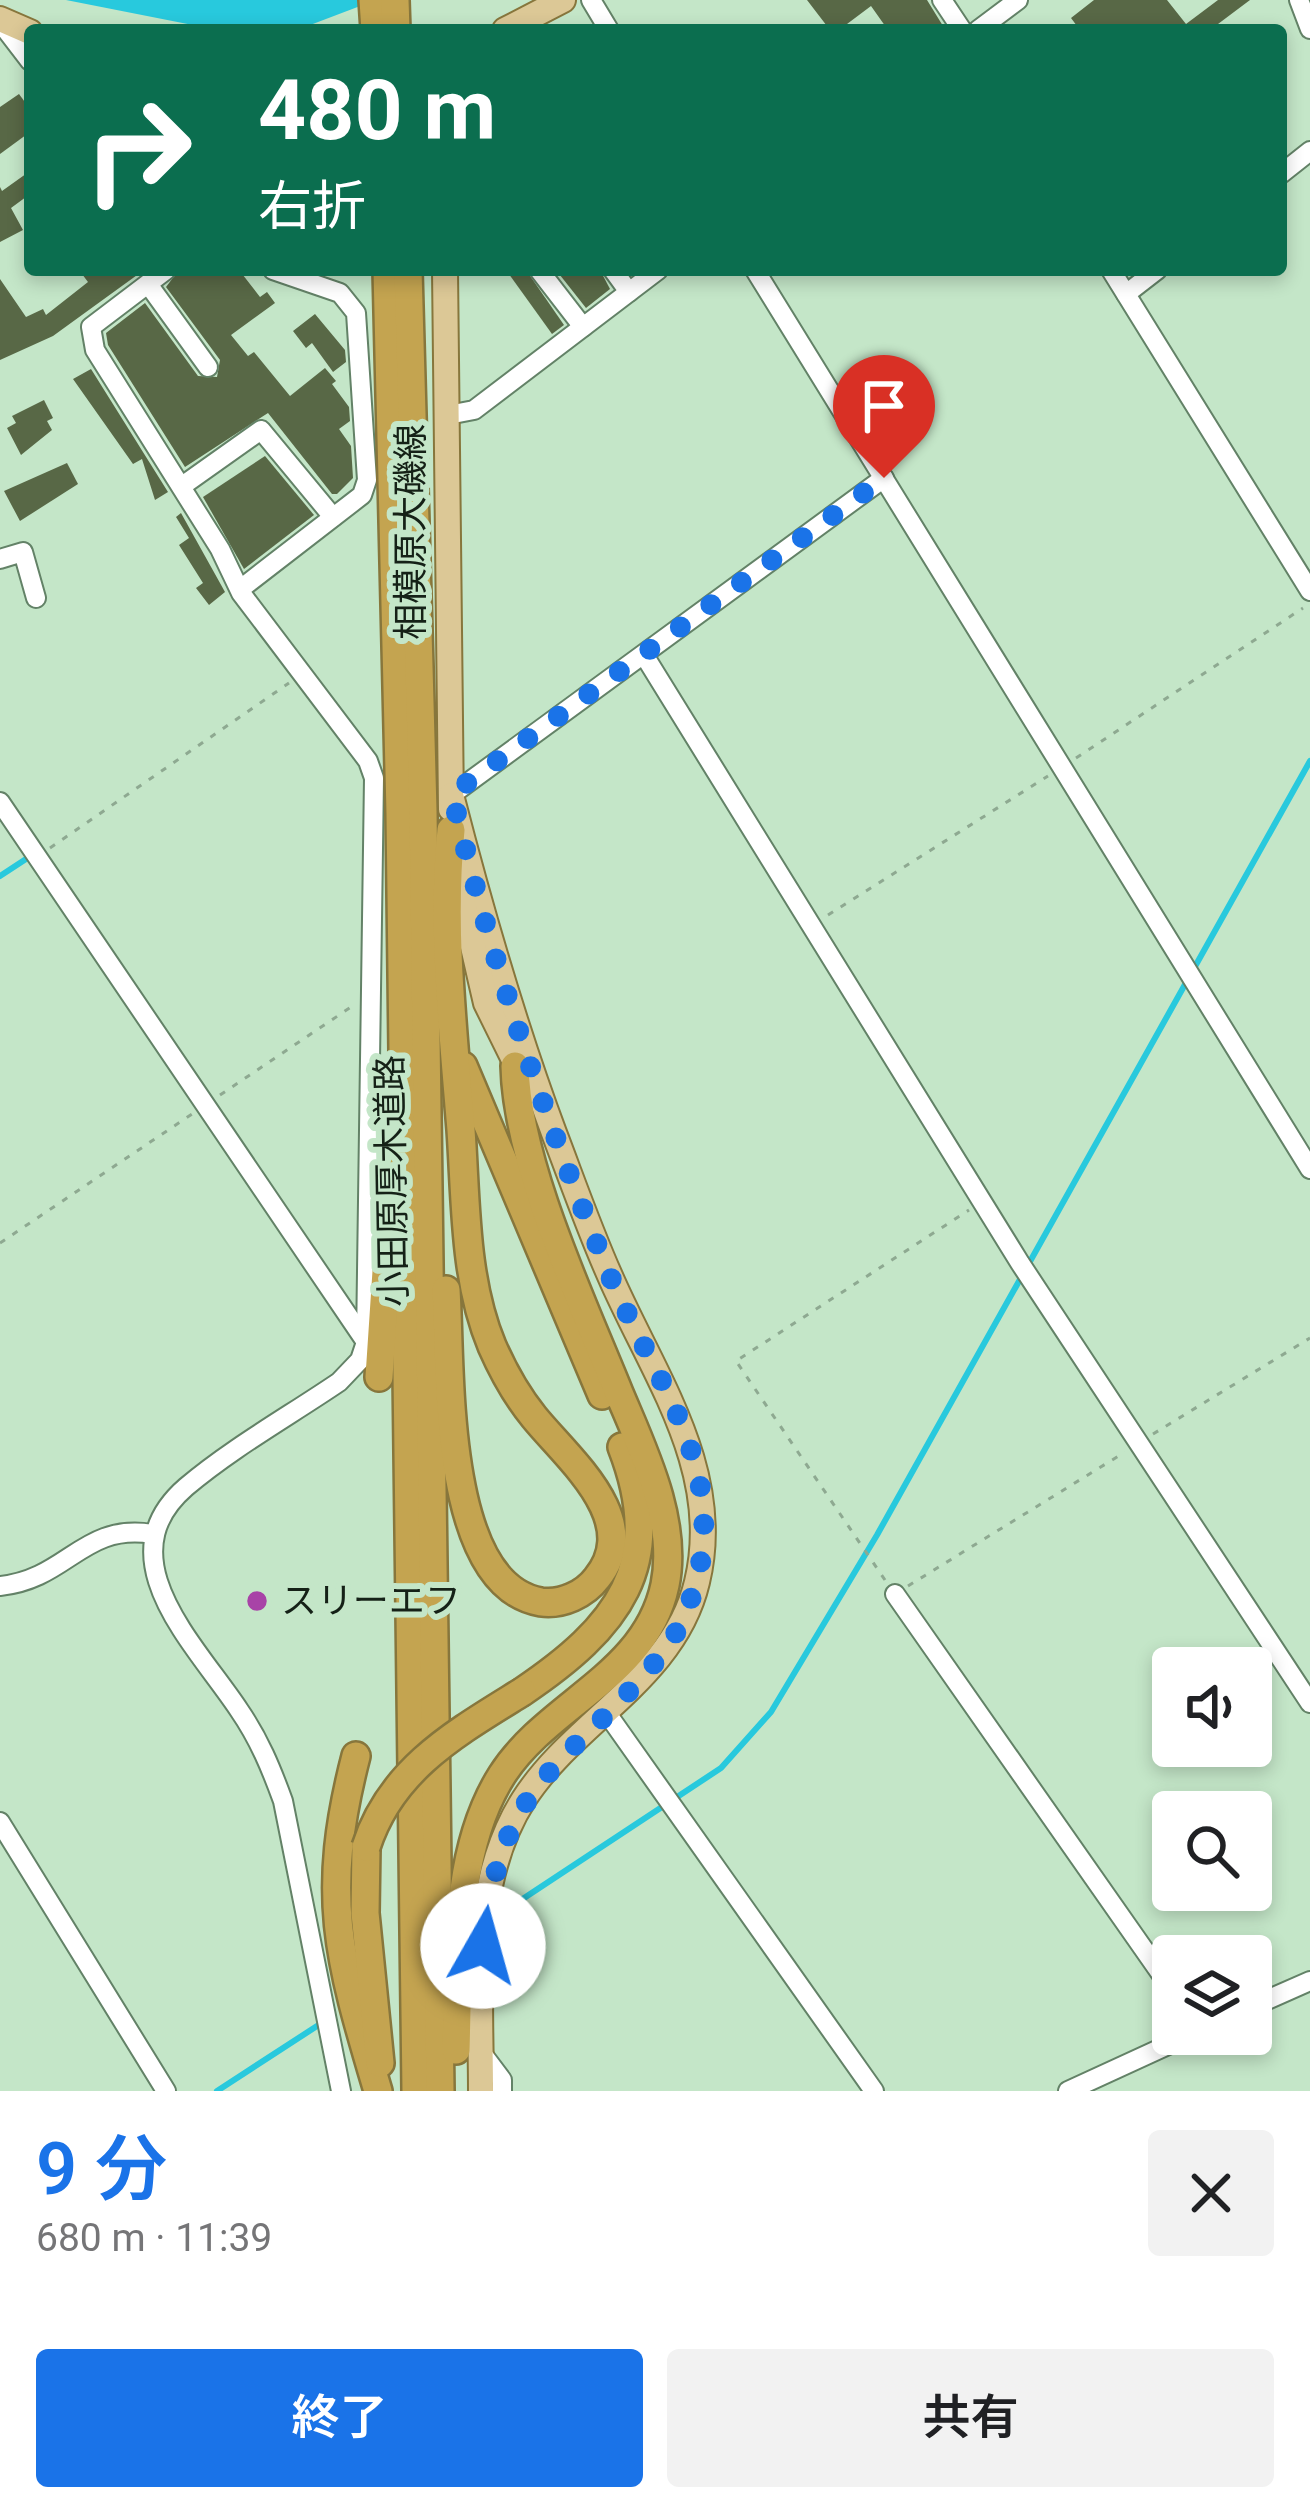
<!DOCTYPE html>
<html lang="ja">
<meta charset="utf-8">
<style>
body{margin:0;font-family:Roboto,"Noto Sans JP",sans-serif;background:#f2f2f2;color:#202124;height:100vh;display:flex;flex-direction:column;font-size:45px;white-space:nowrap}
*{box-sizing:border-box;margin:0}
p{font-size:39px;color:#757577}
.icon{flex:none;width:66px;height:66px;fill:none;stroke:currentColor;stroke-width:2;stroke-linecap:round;stroke-linejoin:round}
.map{position:relative;height:2091px;overflow:hidden}
.details{display:flex;flex-direction:column;background:#fff;flex:1}
.details>*{flex:none}
.top-card{position:absolute;left:24px;top:24px;width:1263px;height:252px;border-radius:12px;box-shadow:0 6px 18px #0003;background:#0b6e4f;color:#fff;overflow:hidden}
.fabs{position:absolute;left:1152px;top:1647px;display:grid;gap:24px}
.fabs a{display:grid;place-items:center;width:120px;height:120px;border-radius:12px;background:#fff;box-shadow:0 6px 18px #0003;font-size:60px}
.pin{position:absolute;display:grid;place-items:center;width:102px;height:102px;color:#fff;margin:-123px -51px;border-radius:50% 50% 50% 0;rotate:-45deg;box-shadow:0 0 12px #0007}
.pin .icon{rotate:45deg}
.me{position:absolute;width:132px;margin:-66px;rotate:7deg;stroke-linejoin:round;filter:drop-shadow(0 0 9px #0008)}
.turn{display:flex;align-items:center;gap:42px;height:252px;padding:0 36px;font-size:54px}
.turn .icon{width:156px;height:156px;stroke-width:2.5}
.turn b{display:block;font-size:84px;line-height:102px}
.round{display:grid;place-items:center;flex:none;width:126px;height:126px;border-radius:12px;background:#f2f2f2}
.head{display:flex;align-items:center;justify-content:space-between;height:204px;padding:0 36px}
h1{font-size:72px;font-weight:600;line-height:90px;color:#1a73e8}
.action{display:flex;gap:24px;margin-top:auto;padding:24px 36px}
.action a{flex:1;height:138px;border-radius:12px;background:#1a73e8;color:#fff;font-size:48px;font-weight:600;line-height:138px;text-align:center}
.action a+a{background:#f2f2f2;color:#202124}
.map>svg:first-child{display:block}
</style>
<div class="map">
<svg width="1310" height="2091" viewBox="0 0 1310 2091">
<rect width="100%" height="100%" fill="#c4e6c8"/>
<path fill="#28c9dd" d="M66 0H376L297 30H218Z"/>
<g fill="none" stroke-linecap="round" stroke-linejoin="round">
<g stroke="#28c9dd" stroke-width="6">
<path d="M0 876 26 859"/>
<path d="M506 1910 721 1768 771 1712 877 1535 1310 761"/>
<path d="M217 2091 317 2026"/>
</g>
</g>
<g fill="#586846">
<path d="M807 0H927L943 26 888 30 871 6 839 30H830Z"/>
<path d="M1094 0H1167L1186 24 1218 0H1250L1210 30H1080L1071 18Z"/>
<path d="M19 94 30 109V132L0 154V107Z"/>
<path d="M30 171V194L11 208 23 230 0 242V187L2 191Z"/>
<path d="M79 270H144L53 336 0 360V279L26 317 43 309 46 315 88 282Z"/>
<path d="M179 270H239L260 297 267 292 275 303 231 335 248 356 254 352 290 396 325 368 336 381 332 384 349 407 350 421 339 429 351 446 353 478 337 494H332L268 413 185 467 108 345 106 333 145 303 198 376 217 377 220 360 166 287Z"/>
<path d="M506 270H526L564 325 552 334Z"/>
<path d="M556 270H600L610 289 586 308Z"/>
<path d="M315 314 345 350 346 362 333 372 312 343 306 348 293 331Z"/>
<path d="M91 369 168 492 155 500 142 459 133 464 73 379Z"/>
<path d="M44 400 53 418 47 421 52 430 21 455 7 428 16 423 12 416Z"/>
<path d="M265 456 314 515 244 569 203 497Z"/>
<path d="M67 463 78 484 20 521 4 491Z"/>
<path d="M181 513 225 592 209 605 196 588 203 583 179 545 189 538 176 517Z"/>
</g>
<g fill="none" stroke-linecap="round" stroke-linejoin="round">
<defs>
<g id="minor">
<path d="M591 0 609 30"/>
<path d="M942 0 962 30"/>
<path d="M1299 0 1310 29"/>
<path d="M0 22 30 61"/>
<path d="M978 30 1018 0"/>
<path d="M1281 174 1310 151"/>
<path d="M166 270 91 327 95 350 220 549 241 593 368 761 374 778 366 1342 360 1360 339 1382C289 1416 232 1448 186 1487 104 1558 196 1645 239 1710 259 1739 271 1768 283 1801L341 2091"/>
<path d="M539 270 583 327"/>
<path d="M613 270 629 292"/>
<path d="M755 270 1310 1169"/>
<path d="M1111 270 1310 591"/>
<path d="M148 284 208 367"/>
<path d="M1126 294 1157 270"/>
<path d="M448 415 474 410 658 270"/>
<path d="M182 486 261 430 333 517"/>
<path d="M0 559 23 552 36 598"/>
<path d="M243 587 362 495 367 480 356 313 340 293 273 270"/>
<path d="M644 655 1020 1263 1310 1703"/>
<path d="M451 795 884 478"/>
<path d="M0 802 366 1342"/>
<path d="M0 1586C68 1579 82 1523 152 1534"/>
<path d="M895 1594 1173 1991"/>
<path d="M606 1712 874 2091"/>
<path d="M0 1822 166 2091"/>
<path d="M1251 2007 1310 1981"/>
<path d="M481 2052 502 2080V2091"/>
<path d="M1068 2091 1192 2034"/>
</g>
<g id="major">
<path d="M0 19 30 32"/>
<path d="M505 30 563 0"/>
<path d="M445 270 451 809"/>
<path d="M451 795C480 908 513 1023 554 1133 572 1180 589 1229 610 1276 653 1375 724 1470 697 1582 674 1679 575 1720 524 1799 470 1883 481 1996 481 2091"/>
<path d="M456 873 486 1003 523 1078"/>
</g>
<g id="highway">
<path d="M373 0 375 30"/>
<path d="M395 0 396 30"/>
<path d="M387 270 400 813 416 2091"/>
<path d="M408 270 423 811 440 2091"/>
<path d="M463 1066 602 1395"/>
<path d="M446 1290C451 1367 441 1585 541 1602 562 1605 585 1594 597 1578 644 1520 568 1459 534 1417 516 1395 503 1371 492 1346 464 1279 466 1202 461 1130 453 1031 441 929 451 830"/>
<path d="M379 1377 389 1226"/>
<path d="M522 1692C617 1628 668 1565 622 1447"/>
<path d="M356 1756C320 1895 338 1957 378 2091"/>
<path d="M366 1847 365 1913 380 2063"/>
<path d="M456 2050C459 1961 453 1852 502 1775 548 1703 646 1676 665 1585 678 1521 643 1450 619 1393 581 1299 517 1164 515 1066"/>
</g>
</defs>
<use href="#minor" stroke="#638267" stroke-width="22"/>
<use href="#major" stroke="#87763c" stroke-width="28"/>
<use href="#highway" stroke="#87763c" stroke-width="32"/>
<g stroke="#8ea991" stroke-width="3" stroke-dasharray="6 9" stroke-linecap="butt">
<path d="M1076 758 1303 608"/>
<path d="M50 848 289 683"/>
<path d="M828 915 1048 776"/>
<path d="M220 1095 351 1007"/>
<path d="M0 1243 192 1114"/>
<path d="M1153 1434 1310 1338"/>
<path d="M885 1580 736 1361 969 1210"/>
<path d="M908 1586 1125 1452"/>
</g>
<use href="#minor" stroke="#fff" stroke-width="18"/>
<use href="#major" stroke="#dcc896" stroke-width="24"/>
<use href="#highway" stroke="#c4a450" stroke-width="27"/>
<defs>
<path id="highway-bridge" d="M366 1847C391 1769 456 1733 522 1692"/>
</defs>
<use href="#highway-bridge" stroke="#87763c" stroke-width="32" stroke-linecap="butt"/>
<use href="#highway-bridge" stroke="#c4a450" stroke-width="27"/>
</g>
<g fill="none" stroke-linecap="round" stroke-linejoin="round">
<path stroke="#1a73e8" stroke-width="21" stroke-dasharray="0 37.8" d="M483 1946C501 1769 574 1767 669 1645 696 1599 709 1551 702 1497 691 1417 638 1345 608 1271 544 1117 490 957 452 794L884 478"/>
</g>
<circle fill="#a843a7" stroke="#c4e6c8" stroke-width="4.5" cx="257" cy="1601" r="12"/>
<g text-anchor="middle" dominant-baseline="central" stroke-width="12" stroke-linejoin="round" paint-order="stroke">
<g font-size="36" fill="#152117" stroke="#c4e6c8">
<text transform="translate(411 532) rotate(-90)">相模原大磯線</text>
<text transform="translate(392 1181) rotate(-91)">小田原厚木道路</text>
</g>
<g font-size="36" fill="#152117" stroke="#c4e6c8" text-anchor="start">
<text x="281" y="1601">スリーエフ</text>
</g>
</g>
</svg>
<div class="fabs">
<a><svg class="icon" aria-label="sound" viewBox="0 0 24 24"><path d="M4 9h4l5-4v14l-5-4H4zM17 9q2 3 0 6"/></svg></a>
<a><svg class="icon" aria-label="search" viewBox="0 0 24 24"><circle cx="10" cy="10" r="6"/><path d="M15 15l6 6"/></svg></a>
<a><svg class="icon" aria-label="layers" viewBox="0 0 24 24"><path d="M12 4l9 5-9 5-9-5zM3 14l9 5 9-5"/></svg></a>
</div>
<div class="pin" style="left:884px;top:478px;background:#d93025"><svg class="icon" aria-label="arrive" viewBox="0 0 24 24"><path d="M6 21V4h12l-3 4 3 4H6"/></svg></div>
<svg class="me" style="left:483px;top:1946px" viewBox="-20 -20 40 40"><circle r="19" fill="#fff"/><path d="M0-13L10 11 0 6-10 11z" fill="#1a73e8"/></svg>
<div class="top-card">
<div class="turn"><svg class="icon" aria-label="right" viewBox="0 0 24 24"><path d="M7 20v-9h11M14 6l5 5-5 5"/></svg><div><b>480 m</b>右折</div></div>
</div>
</div>
<section class="details">
<div class="head"><div><h1>9 分</h1><p>680 m · 11:39</p></div><a class="round"><svg class="icon" aria-label="close" viewBox="0 0 24 24"><path d="M6 6l12 12M18 6L6 18"/></svg></a></div>
<div class="action"><a>終了</a><a>共有</a></div>
</section>
